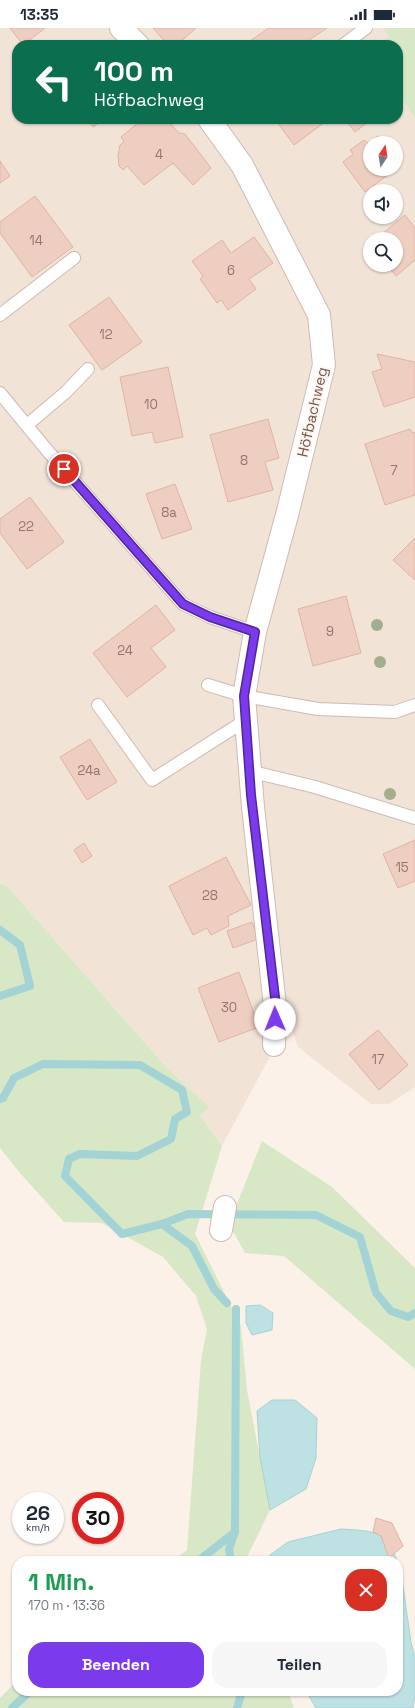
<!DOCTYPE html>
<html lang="de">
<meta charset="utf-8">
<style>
body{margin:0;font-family:"Space Grotesk",sans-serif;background:#f6f6f7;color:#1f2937;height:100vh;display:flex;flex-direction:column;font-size:15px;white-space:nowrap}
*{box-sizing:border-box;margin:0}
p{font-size:13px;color:#747a83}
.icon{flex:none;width:22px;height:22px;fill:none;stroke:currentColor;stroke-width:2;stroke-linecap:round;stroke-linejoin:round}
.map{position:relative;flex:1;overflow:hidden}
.drawer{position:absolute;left:12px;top:1528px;width:391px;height:140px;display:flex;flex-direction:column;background:#fff;border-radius:16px;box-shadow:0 1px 3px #0004}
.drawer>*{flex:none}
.banner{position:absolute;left:12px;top:12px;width:391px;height:84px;border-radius:16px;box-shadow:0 1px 3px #0004;background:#0b6e4f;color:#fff;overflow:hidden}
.needle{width:26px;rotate:12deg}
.tools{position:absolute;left:363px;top:108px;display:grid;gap:8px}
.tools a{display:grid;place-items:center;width:40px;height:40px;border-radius:50%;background:#fff;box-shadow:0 1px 3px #0004;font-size:20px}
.speed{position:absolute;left:12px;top:1464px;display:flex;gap:8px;font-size:20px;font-weight:700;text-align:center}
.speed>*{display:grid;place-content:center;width:52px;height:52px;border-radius:50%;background:#fff;box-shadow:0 1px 3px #0004;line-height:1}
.speed small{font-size:10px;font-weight:400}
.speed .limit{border:6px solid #d22;background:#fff;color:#111}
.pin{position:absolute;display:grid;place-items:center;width:34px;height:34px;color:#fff;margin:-17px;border:2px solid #fff;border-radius:50%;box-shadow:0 1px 4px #0007}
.me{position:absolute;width:44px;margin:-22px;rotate:359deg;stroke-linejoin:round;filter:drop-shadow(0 0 3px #0008)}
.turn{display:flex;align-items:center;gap:14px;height:84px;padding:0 16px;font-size:18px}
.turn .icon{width:52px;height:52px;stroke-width:2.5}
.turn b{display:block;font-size:28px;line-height:34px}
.round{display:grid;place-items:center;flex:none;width:42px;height:42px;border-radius:16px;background:#f6f6f7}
.overview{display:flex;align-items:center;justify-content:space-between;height:68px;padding:0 16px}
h1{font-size:24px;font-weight:800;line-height:30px;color:#1e9e55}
.button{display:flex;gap:8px;margin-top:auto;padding:8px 16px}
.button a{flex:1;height:46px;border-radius:16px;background:#7c3aed;color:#fff;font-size:16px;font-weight:800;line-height:46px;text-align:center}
.button a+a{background:#f6f6f7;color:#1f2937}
.status{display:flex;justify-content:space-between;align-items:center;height:28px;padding:0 20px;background:#fff;direction:ltr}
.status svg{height:11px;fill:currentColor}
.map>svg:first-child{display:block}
</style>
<div class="status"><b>13:35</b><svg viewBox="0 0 49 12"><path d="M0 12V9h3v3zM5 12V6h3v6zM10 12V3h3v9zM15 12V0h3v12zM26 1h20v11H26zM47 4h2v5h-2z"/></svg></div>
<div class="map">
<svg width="415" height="1680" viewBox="0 0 415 1680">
<rect width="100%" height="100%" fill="#fbf1e8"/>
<path fill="#f2e3d7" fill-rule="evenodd" d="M0 0H383L389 9 376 17H17V91H398V66L415 90V1059L389 1076H371L298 1019 289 993 222 1118 200 1088 208 1079 167 1040 7 858 0 856ZM370 115H396V141H370ZM370 163H396V189H370ZM370 211H396V237H370Z"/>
<g fill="#d8e8c7">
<path d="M383 0H415V90L398 66V17H376L389 9Z"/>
<path d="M0 856 7 858 167 1040 209 1079 200 1088 222 1118 195 1206 241 1298 247 1362 270 1482 245 1533H172L187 1522 201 1332 207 1301 196 1268 163 1229 102 1195 64 1194 20 1145 0 1120Z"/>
<path d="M262 1113 332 1159 415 1240V1341L284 1228 245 1225 229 1196Z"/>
<path d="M17 1653V1663H288L294 1680H0V1670Z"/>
</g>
<g fill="#bee2e4" stroke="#a4d3d5">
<path d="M260 1277 273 1285 272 1302 252 1307 246 1295V1278Z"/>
<path d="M272 1372H295L317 1390 316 1430 306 1461 270 1482 260 1429 257 1383Z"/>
<path d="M341 1501C369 1503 388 1501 397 1533H270V1527L288 1514Z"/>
<path d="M398 1537 402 1552 411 1614 415 1629V1666L413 1680H316L306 1663H398Z"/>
</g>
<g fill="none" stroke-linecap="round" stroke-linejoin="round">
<g stroke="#a4d3d5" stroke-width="8">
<path d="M0 902 20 917 30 958 0 968"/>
<path d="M0 1071 3 1070 14 1050 43 1036 140 1037 182 1062 187 1084 175 1091 171 1111 137 1128 80 1126 69 1131 65 1148 122 1206 162 1196 188 1186 316 1187 360 1209 376 1265 391 1283 408 1289 415 1285"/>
<path d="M162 1196 192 1218 214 1261 227 1275"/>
<path d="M198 1533 234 1505"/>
<path d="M231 1533 229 1521 235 1504 236 1281"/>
<path d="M12 1680 30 1663"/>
<path d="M237 1680 242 1663"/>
</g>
</g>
<g fill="#efcec2" stroke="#e0b3a3">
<path d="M10 0H45L23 17Z"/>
<path d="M153 0H196L177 17H168Z"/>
<path d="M269 0H327L302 17H244Z"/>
<path d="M87 91H104L93 99Z"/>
<path d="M143 91H166L179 105 185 106 211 140 193 157 173 135 144 157 127 138 123 142 119 138 118 128 120 117 124 114 121 109Z"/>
<path d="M275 91H329L294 117Z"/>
<path d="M345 91H372L355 104Z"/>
<path d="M378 108 383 115H370V141H396V133L400 138 365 164 343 134 353 126 350 122 364 112 368 115Z"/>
<path d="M0 133 10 148 0 155Z"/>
<path d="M35 168 73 219 32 249 0 205V194Z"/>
<path d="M405 187 415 200V232L396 248 387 237H396V211H376Z"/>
<path d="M254 209 273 235 249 251 256 261 228 282 221 272 217 275 200 251 203 248 192 233 222 212 231 225Z"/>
<path d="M109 269 142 314 102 342 69 297Z"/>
<path d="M377 326 415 334V369L384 379 372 344 382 341Z"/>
<path d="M168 339 183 409 155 415 152 404 132 408 120 349Z"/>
<path d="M268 391 279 430 265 434 273 462 228 474 210 407Z"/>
<path d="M410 401 412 405 415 404V467L385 477 365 416Z"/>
<path d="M175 456 192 501 162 511 146 466Z"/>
<path d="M30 469 64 514 27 541 0 505V491Z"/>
<path d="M415 510V552L393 532Z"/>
<path d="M346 568 361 625 313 638 298 581Z"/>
<path d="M156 577 175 602 151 620 166 639 127 669 93 625Z"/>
<path d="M90 711 117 754 87 772 60 729Z"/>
<path d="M415 812V853L398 860 383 826Z"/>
<path d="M84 815 92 828 82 835 74 822Z"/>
<path d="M226 829 251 877 228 888 229 898 211 907 207 900 193 907 169 858Z"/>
<path d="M252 894 258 911 233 920 227 903Z"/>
<path d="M239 944 259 999 219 1014 198 960Z"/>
<path d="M378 1002 408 1037 379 1062 349 1026Z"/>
<path d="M376 1490 392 1495 403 1518 389 1530 381 1508 373 1504Z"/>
</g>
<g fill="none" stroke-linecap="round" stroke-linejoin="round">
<defs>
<g id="service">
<path d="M343 17 366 0"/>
<path d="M0 287 74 230"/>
<path d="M0 365 46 421 183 576 210 589 255 604"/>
<path d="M27 397 66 364 88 341"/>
<path d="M208 657 244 668 318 681 395 684 415 677"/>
<path d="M98 677 152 752 246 692"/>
<path d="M249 743 315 759 415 790"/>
</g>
<g id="minor">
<path d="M121 0 138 17"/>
<path d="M209 91 242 137 319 287 324 337 287 487 255 604 244 668 253 779 275 978 274 1017"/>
<path d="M221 1202 225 1179"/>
</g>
</defs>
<use href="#service" stroke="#cebbb2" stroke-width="14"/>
<use href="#minor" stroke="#cebbb2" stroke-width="24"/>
<use href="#service" stroke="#fff" stroke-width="12"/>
<use href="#minor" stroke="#fff" stroke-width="22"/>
</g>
<g fill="#a3ae8f">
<circle cx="377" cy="597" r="6"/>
<circle cx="380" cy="634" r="6"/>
<circle cx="390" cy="766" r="6"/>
</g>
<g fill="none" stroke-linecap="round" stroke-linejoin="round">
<defs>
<path id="route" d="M64 441 183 576 210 589 255 604 244 668 251 767 276 978 275 991"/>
</defs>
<use href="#route" stroke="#51269a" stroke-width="10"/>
<use href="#route" stroke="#7c3aed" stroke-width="7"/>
</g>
<g text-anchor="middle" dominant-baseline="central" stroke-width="3.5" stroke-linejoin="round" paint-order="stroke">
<g font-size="13" fill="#93756b">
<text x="159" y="126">4</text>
<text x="36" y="212">14</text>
<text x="231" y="242">6</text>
<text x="106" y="306">12</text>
<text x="151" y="376">10</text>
<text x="244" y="432">8</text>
<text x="394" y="442">7</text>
<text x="169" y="484">8a</text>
<text x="26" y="498">22</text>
<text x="330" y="603">9</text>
<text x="125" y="622">24</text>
<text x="89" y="742">24a</text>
<text x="402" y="839">15</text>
<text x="210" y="867">28</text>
<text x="229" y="979">30</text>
<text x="378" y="1031">17</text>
</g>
<g font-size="15" fill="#74574e" stroke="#fef6ee">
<text transform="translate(312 384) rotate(-77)">Höfbachweg</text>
</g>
</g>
</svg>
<div class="tools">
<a><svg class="needle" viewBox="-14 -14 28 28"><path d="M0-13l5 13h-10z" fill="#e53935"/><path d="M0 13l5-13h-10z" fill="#747a83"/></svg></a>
<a><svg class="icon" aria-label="sound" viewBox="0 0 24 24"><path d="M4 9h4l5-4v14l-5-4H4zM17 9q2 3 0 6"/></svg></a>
<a><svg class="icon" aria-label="search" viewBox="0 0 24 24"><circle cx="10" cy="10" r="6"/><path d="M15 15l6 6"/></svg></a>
</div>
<div class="speed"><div>26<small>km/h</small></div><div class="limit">30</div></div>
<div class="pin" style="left:64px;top:441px;background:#d93025"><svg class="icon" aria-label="arrive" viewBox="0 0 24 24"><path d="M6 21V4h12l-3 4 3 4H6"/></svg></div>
<svg class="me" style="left:275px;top:991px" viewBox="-20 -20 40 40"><circle r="19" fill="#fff"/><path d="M0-13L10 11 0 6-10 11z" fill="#7c3aed"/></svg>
<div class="banner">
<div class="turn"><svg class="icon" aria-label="left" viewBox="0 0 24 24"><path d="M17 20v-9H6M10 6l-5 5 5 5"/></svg><div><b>100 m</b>Höfbachweg</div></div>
</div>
<section class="drawer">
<div class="overview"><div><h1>1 Min.</h1><p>170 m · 13:36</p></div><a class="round" style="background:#d93025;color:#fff"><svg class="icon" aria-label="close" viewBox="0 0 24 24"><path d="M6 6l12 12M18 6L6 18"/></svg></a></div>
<div class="button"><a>Beenden</a><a>Teilen</a></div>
</section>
</div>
